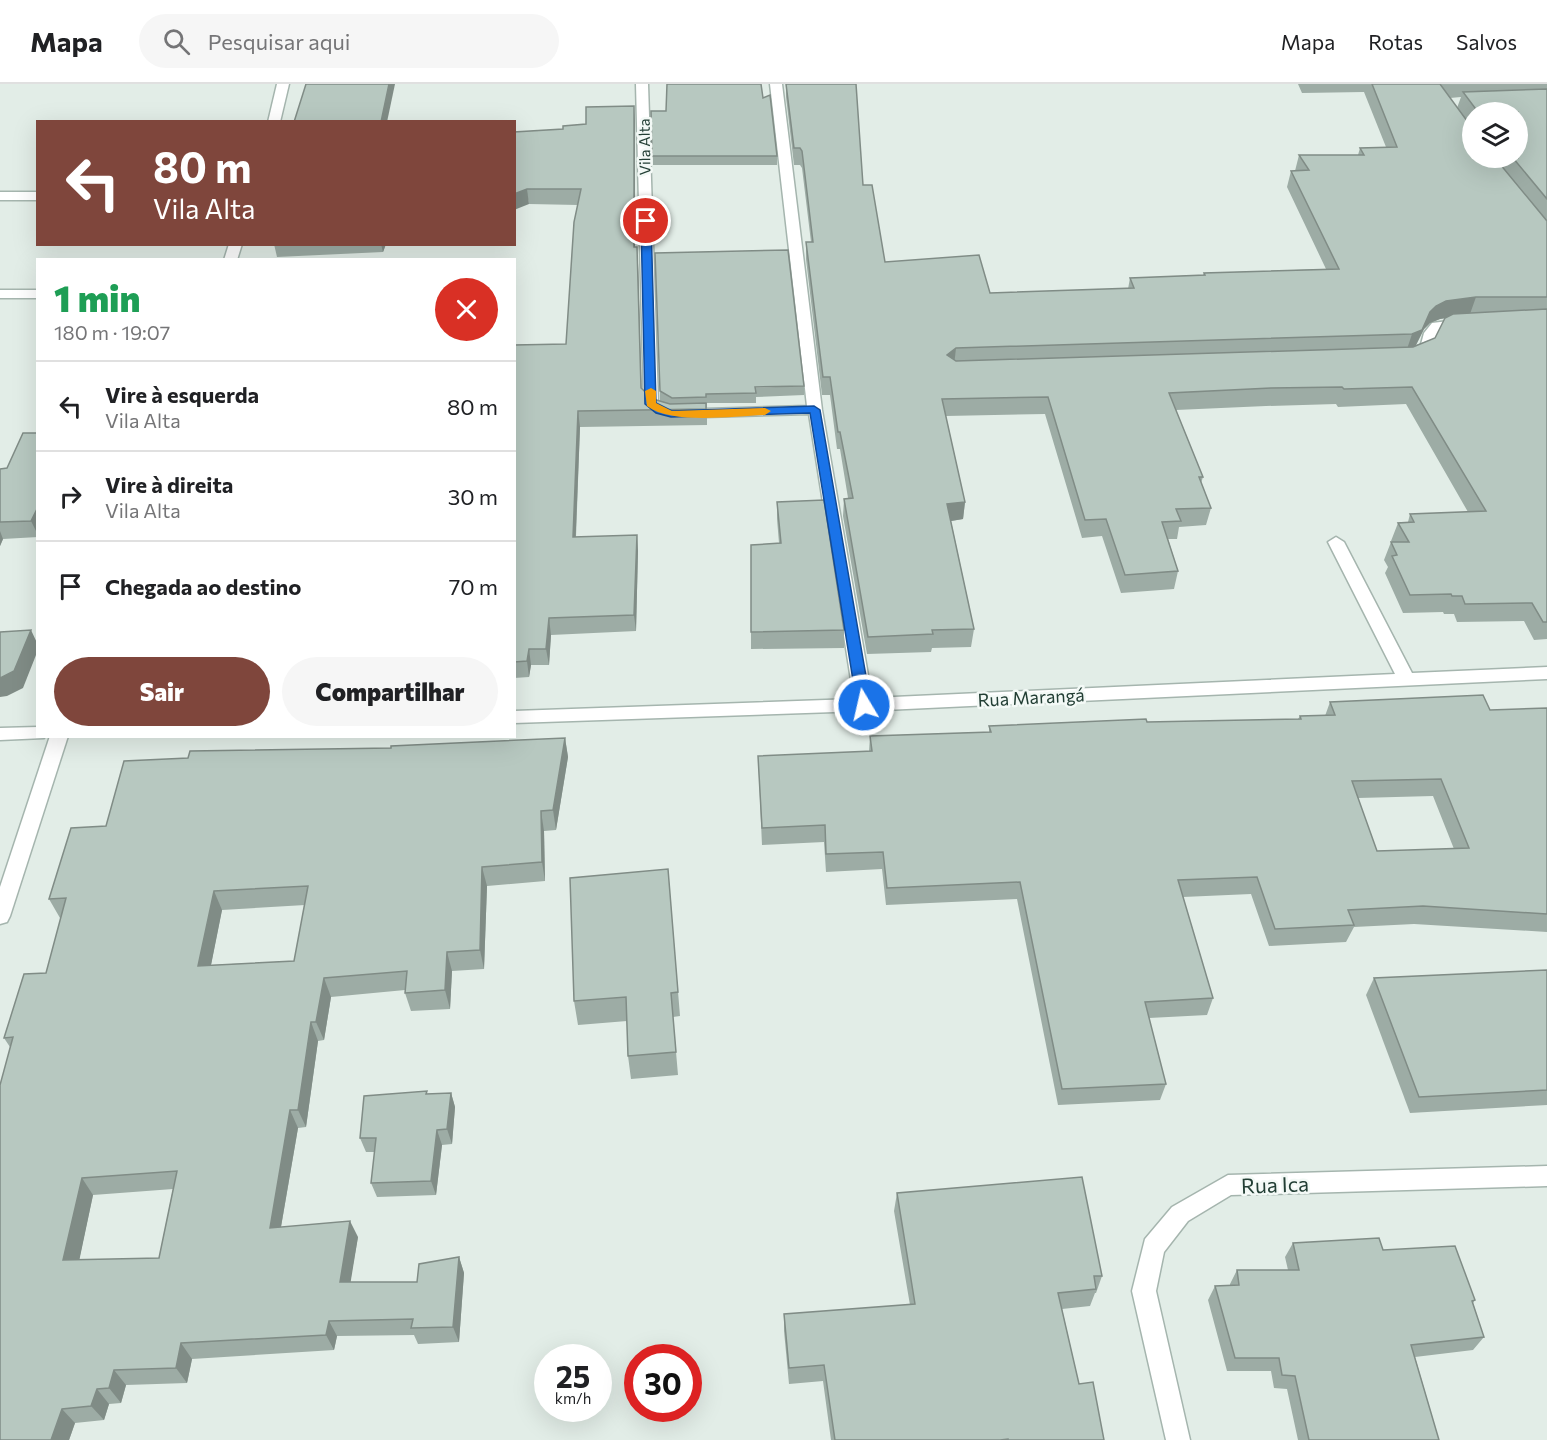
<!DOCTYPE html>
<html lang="pt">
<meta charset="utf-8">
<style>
body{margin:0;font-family:Commissioner,sans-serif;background:#f6f6f6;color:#202124;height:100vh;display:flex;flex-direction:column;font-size:22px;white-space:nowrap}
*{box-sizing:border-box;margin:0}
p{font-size:20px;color:#757577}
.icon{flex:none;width:33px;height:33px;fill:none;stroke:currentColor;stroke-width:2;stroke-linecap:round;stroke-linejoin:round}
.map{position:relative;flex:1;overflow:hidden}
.drawer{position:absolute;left:36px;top:174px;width:480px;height:480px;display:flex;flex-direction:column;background:#fff;border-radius:0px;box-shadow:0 6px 24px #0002}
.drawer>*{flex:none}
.banner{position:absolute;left:36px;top:36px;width:480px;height:126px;border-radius:0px;box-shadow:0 6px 24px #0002;background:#7f463c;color:#fff;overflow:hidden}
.buttons{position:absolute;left:1462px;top:18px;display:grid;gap:12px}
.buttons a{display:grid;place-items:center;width:66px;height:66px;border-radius:50%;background:#fff;box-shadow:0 6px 24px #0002;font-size:30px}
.speed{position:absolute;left:534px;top:1260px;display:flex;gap:12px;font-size:30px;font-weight:700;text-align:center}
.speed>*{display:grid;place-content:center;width:78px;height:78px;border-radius:50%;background:#fff;box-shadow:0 6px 24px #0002;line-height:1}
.speed small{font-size:15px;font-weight:400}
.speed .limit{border:9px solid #d22;background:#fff;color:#111}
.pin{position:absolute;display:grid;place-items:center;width:51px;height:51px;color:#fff;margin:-26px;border:3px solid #fff;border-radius:50%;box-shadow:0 2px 6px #0007}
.me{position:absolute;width:66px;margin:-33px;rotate:351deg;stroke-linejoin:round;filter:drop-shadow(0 0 4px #0008)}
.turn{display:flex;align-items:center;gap:21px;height:126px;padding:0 18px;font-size:27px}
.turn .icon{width:78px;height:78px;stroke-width:2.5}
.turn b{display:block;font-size:42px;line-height:51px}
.round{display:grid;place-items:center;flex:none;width:63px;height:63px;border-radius:32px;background:#f6f6f6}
.head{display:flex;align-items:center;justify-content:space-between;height:102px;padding:0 18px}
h1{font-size:36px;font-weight:800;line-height:45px;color:#1e9e55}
.action{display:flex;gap:12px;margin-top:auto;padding:12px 18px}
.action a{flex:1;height:69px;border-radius:36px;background:#7f463c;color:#fff;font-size:24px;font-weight:800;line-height:69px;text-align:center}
.action a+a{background:#f6f6f6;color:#202124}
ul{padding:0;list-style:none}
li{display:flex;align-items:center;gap:18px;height:90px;padding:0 18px;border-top:2px solid #e0e0e0}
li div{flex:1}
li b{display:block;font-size:22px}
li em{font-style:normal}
header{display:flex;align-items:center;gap:36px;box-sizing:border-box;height:84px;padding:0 30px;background:#fff;border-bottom:2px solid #e0e0e0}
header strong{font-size:28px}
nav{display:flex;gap:33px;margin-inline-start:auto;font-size:21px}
.search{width:420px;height:54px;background:#f6f6f6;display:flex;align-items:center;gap:15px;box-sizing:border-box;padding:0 21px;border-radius:33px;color:#757577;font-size:22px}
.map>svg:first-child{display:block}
</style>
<header>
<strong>Mapa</strong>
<div class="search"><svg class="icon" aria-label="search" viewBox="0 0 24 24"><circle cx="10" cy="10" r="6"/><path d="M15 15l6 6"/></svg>Pesquisar aqui</div>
<nav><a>Mapa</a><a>Rotas</a><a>Salvos</a></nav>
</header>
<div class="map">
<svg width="1547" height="1356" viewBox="0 0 1547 1356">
<rect width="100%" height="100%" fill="#e2ede7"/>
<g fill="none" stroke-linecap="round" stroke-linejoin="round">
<defs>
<g id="minor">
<path d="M277 0H289L280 38H268Z"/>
<path d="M636 0H648L658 318 672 326 807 322 770 0H782L822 326 872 614 1395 590 1328 458 1336 453 1344 458 1412 589 1547 583V595L864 627 514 639V627L854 615 809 330 671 334 655 329 644 320Z"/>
<rect x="0" y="108" width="38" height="8"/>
<path d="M229 160H242L237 176H224Z"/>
<rect x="0" y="206" width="38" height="8"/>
<path d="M1465 235 1470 236 1472 239 1470 242 1441 246 1431 269 1414 276 1407 272 1420 264 1424 249 1432 239Z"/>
<path d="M38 643V652L44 654 0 656V644Z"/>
<path d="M50 652H68L10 832 7 838 0 840V803Z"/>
<path d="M1547 1082V1102L1231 1111 1188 1137 1164 1168 1156 1207 1190 1356H1166L1132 1207 1145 1155 1172 1123 1228 1091Z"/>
</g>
</defs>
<use href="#minor" stroke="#a5b5ae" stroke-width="3"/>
<use href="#minor" fill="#fff" fill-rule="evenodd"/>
</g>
<g fill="#9daca5" fill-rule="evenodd">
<path d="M786 0 863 101 885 178 990 209 1128 205 1130 194 1203 191 1204 189 1326 185 1287 103 1291 87H1295L1299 71H1358L1360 64 1386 63 1364 8 1302 9 1298 0H1547V555L1534 556 1524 537 1457 538 1454 530H1444L1443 528 1403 529 1385 489 1388 483 1384 476 1391 458H1392L1391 457 1398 439 1408 438 1410 430 1468 428 1406 320 1338 323 1336 320 1266 322 1176 326 1203 393 1201 399 1211 424 1206 441 1179 443 1177 455H1168L1178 487 1174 505 1121 509 1102 452 1082 454 1045 330 946 332 965 418 963 435 951 437 974 545 971 563 932 564 931 568 867 570 843 432 844 415 848 414 840 365H837L830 311H822L806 175V158H811L802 84 800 81H794L786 13ZM1461 13 1457 24 1450 14ZM1473 28H1518V74H1473ZM1446 234 1435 254 1416 261 1424 245 1430 239 1440 235Z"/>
<path d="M763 14 777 72V81H653L651 27H666Z"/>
<path d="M635 37V163L638 179 641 305 653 315 663 318 660 317V307L804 302V311L756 313V319H707V341L580 343 576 453 637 451 638 467 636 547 551 551 549 581H531L529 593 514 594V261L566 260 578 121 529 120 514 48 563 45Z"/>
<path d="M274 160H386L383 168 277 173Z"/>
<path d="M38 349V453L3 455 0 462V385L7 384Z"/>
<path d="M777 418 844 546V564L751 565V461L779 459 777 435Z"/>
<path d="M1330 618 1490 626 1547 624V848L1414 840 1354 843 1346 858 1269 862 1251 810 1183 813 1213 914 1207 931 1149 934 1166 1000 1160 1016 1058 1021 1017 815 886 821 882 785 826 788 824 758 762 761 758 672 869 668 870 652 989 648V642L1298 635 1300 632H1325ZM1433 712 1454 765 1377 767 1358 714Z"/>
<path d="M565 654 568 673 556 746 544 747 545 797 487 802 484 885 452 887 450 925 411 927 405 909V906L331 913 324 956 318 957 306 1043 298 1044 281 1143 358 1153 350 1198H417L459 1173 464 1189 459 1258 418 1260 414 1251 337 1252 334 1266 192 1275 187 1299 126 1301 121 1319 109 1320 104 1336 75 1339 69 1356H0L10 963 4 954 46 889 61 834H60L49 815 106 742 391 664ZM305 821 294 877 211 881 222 826ZM173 1105 159 1174 79 1176 93 1111Z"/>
<path d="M668 785 680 932 673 933 678 991 631 995 628 972 627 937 578 941 574 917Z"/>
<path d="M1547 886V1021L1410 1029 1366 911 1374 894Z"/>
<path d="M451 1009 455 1023 452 1060 442 1061 436 1111 377 1113 371 1099 375 1068H366L360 1054 428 1010Z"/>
<path d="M897 1109 1102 1192 1096 1209H1095L1090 1222 1062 1225 1079 1300 1104 1356H831L823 1297 789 1300 784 1247V1230L910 1221 894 1127Z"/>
<path d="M1293 1159 1383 1166 1475 1216 1473 1219 1484 1253 1473 1266 1415 1273 1439 1356H1298L1287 1305 1274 1304 1271 1287H1227L1208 1216 1215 1202 1230 1201V1200L1237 1186H1288L1285 1173Z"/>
</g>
<g fill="#808c86">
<path d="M389 0H395L387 38H381Z"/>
<path d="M634 22 635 37V179L634 163Z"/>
<path d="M527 105 529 120 514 126V110Z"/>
<path d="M381 160H386L383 168Z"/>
<path d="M637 163 638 179 642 320 641 304Z"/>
<path d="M1476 213 1470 230 1440 235 1430 239 1424 245 1415 263 1406 268 1412 250 1430 228 1436 222 1446 217Z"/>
<path d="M956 264 954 282 947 271Z"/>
<path d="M578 327 580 343 575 469 573 453Z"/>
<path d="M965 418 963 435 945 438 947 420Z"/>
<path d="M38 423V451L31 437Z"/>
<path d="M0 447 3 455 0 462Z"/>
<path d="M637 451 638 467 636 547 634 531Z"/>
<path d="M549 534 551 551 549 581 546 565Z"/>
<path d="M31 546 38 561V566L23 604 7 612 0 613V594Z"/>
<path d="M529 565 531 581 529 593 527 577Z"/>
<path d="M565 654 568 673 556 746 553 726Z"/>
<path d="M541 727 544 747 545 797 542 778Z"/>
<path d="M482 783 487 802 484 885 480 866Z"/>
<path d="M214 807 222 826 207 901 198 882Z"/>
<path d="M447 868 452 887 450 925 445 906Z"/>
<path d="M324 894 331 913 324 956 316 938Z"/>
<path d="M311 938 318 957 306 1043 298 1026Z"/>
<path d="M451 1009 455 1023 452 1060 447 1045Z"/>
<path d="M290 1026 298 1044 278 1160 270 1144Z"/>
<path d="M437 1046 442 1061 436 1111 431 1097Z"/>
<path d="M82 1094 93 1111 76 1192 63 1176Z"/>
<path d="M350 1137 358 1153 348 1214 340 1198Z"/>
<path d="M459 1173 464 1189 459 1258 453 1243Z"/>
<path d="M329 1237 337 1252 334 1266 326 1251Z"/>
<path d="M181 1259 192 1275 187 1299 176 1284Z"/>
<path d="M114 1286 126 1301 121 1319 109 1304Z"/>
<path d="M97 1305 109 1320 104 1336 91 1322Z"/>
<path d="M62 1325 75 1339 69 1356H51Z"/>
</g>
<g fill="#b7c8c0" stroke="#808c86" stroke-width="1.5" fill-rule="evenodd">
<path d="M306 0H389L381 38H294Z"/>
<path d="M667 0H761L763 14 770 11 777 72H652L651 27H666Z"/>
<path d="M786 0H856L863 101H872L885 178 979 171 990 209 1134 204 1130 194 1205 191 1204 189 1339 185 1291 87 1309 86 1299 71H1364L1360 64 1397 63 1372 0H1440L1473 45V74H1495L1547 137V213H1476L1446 217 1436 222 1430 228 1422 246 1412 250 956 264 947 271 956 277 1413 263 1435 254 1445 234 1453 230 1547 225V538H1543L1532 519 1465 520 1462 512H1452L1451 510 1410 511 1392 472 1397 471 1391 458H1409L1398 439 1414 438 1410 430 1486 427 1412 303 1344 305 1342 303 1271 304 1169 309 1203 393H1199L1211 424 1176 425 1181 437 1162 438 1178 487 1125 491 1106 435 1085 436 1048 313 942 315 965 418 947 420 974 545 932 546 933 550 868 553 844 415 853 414 840 348H838L830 293H823L806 158H813L802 67 800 64H794Z"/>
<path d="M1547 5V115L1513 74H1518V28H1478L1463 8Z"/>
<path d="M634 22V163H637L641 304 653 315 670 320 706 319V325L578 327 573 453 637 451 634 531 549 534 546 565H529L527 577 514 578V261L566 260 574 138 581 105H527L514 110V48L563 45V42L586 40V23Z"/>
<path d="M788 166 804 302 755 303 756 309 706 310V313L672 314 660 307 655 169Z"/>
<path d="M23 349H38V423L31 437 0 438V385L7 384Z"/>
<path d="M824 416 844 546 751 548V461L781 459 777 418Z"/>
<path d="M31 546 14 587 0 594V548Z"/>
<path d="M1483 611 1490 626 1547 624V830L1423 822 1348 826 1354 841 1275 845 1257 793 1178 796 1213 914 1145 918 1166 1000 1062 1005 1020 798 887 804 883 768 826 770 825 741 762 744 758 672 872 667 870 652 991 648 989 642 1146 635 1147 638 1301 635 1300 632 1335 631 1330 618ZM1441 695 1469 764 1377 767 1352 697Z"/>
<path d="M565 654 553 726 541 727 542 778 482 783 480 866 447 868 445 906 405 909 407 887 324 894 316 938H311L298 1026H290L270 1144 350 1137 340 1198H417L419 1180 459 1173 453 1243 411 1244 413 1235 329 1237 326 1251 181 1259 176 1284 114 1286 109 1304 97 1305 91 1322 62 1325 51 1356H0V1001L13 953 4 954 24 890 46 889 66 814 49 815 71 744 106 742 124 677 188 674 190 667 391 664V662ZM308 802 294 877 198 882 214 807ZM177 1087 159 1174 63 1176 82 1094Z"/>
<path d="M668 785 678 908 671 909 676 968 628 972 626 913 574 917 570 794Z"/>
<path d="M1547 886V1006L1419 1013 1374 894Z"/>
<path d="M427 1007 426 1010 451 1009 447 1045 437 1046 431 1097 371 1099 376 1054H360L364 1012Z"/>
<path d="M1082 1093 1102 1192H1094L1096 1205 1058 1209 1079 1300 1093 1298 1104 1356H1008V1355L1000 1356H835L824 1281 789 1284 784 1230 915 1220 897 1109Z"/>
<path d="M1379 1154 1383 1166 1455 1162 1475 1216 1472 1217 1484 1253 1411 1261 1439 1356H1309L1295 1292 1282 1291 1279 1274H1235L1215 1202 1239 1201 1237 1186H1299L1293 1159Z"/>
</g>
<path fill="#1a73e8" stroke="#114b97" stroke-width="1.5" d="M646 134 651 137 656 319 672 327 814 322 820 326 871 621 869 624 864 626 857 621 810 329 671 333 656 329 645 320 641 137Z"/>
<path fill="#f59e0b" d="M651 304 656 307V319L672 327 765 324 771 327 765 331C733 332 672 341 647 322L645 307Z"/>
<g text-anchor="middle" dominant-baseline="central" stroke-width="5" stroke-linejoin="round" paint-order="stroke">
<g font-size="15" fill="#223e34" stroke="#f3f9f6">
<text transform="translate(644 63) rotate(-91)">Vila Alta</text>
</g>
<g font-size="18" fill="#223e34" stroke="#f3f9f6">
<text transform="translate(1031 613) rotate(-3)">Rua Marangá</text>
</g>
<g font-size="21" fill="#223e34" stroke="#f3f9f6">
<text transform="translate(1275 1100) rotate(-2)">Rua Ica</text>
</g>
</g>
</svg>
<div class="buttons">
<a><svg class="icon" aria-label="layers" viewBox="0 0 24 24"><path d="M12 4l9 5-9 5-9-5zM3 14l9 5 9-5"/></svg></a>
</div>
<div class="speed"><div>25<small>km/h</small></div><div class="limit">30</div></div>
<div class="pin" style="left:646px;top:137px;background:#d93025"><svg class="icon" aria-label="arrive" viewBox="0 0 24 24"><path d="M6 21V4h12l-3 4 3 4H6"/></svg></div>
<svg class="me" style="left:864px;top:621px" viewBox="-20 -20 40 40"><circle r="17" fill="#1a73e8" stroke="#fff" stroke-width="3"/><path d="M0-11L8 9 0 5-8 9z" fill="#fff"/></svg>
<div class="banner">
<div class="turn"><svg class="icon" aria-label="left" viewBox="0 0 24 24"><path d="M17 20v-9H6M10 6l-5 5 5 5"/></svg><div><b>80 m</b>Vila Alta</div></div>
</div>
<section class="drawer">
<div class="head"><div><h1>1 min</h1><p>180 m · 19:07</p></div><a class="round" style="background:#d93025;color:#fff"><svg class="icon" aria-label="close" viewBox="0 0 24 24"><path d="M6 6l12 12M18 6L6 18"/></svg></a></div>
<ul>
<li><svg class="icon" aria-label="left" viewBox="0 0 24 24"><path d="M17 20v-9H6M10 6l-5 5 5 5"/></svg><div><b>Vire à esquerda</b><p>Vila Alta</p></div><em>80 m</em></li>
<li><svg class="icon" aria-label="right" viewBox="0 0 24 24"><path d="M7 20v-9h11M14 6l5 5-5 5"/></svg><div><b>Vire à direita</b><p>Vila Alta</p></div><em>30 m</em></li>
<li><svg class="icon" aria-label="arrive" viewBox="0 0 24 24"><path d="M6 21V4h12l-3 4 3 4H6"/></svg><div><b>Chegada ao destino</b></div><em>70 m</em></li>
</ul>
<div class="action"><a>Sair</a><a>Compartilhar</a></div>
</section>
</div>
